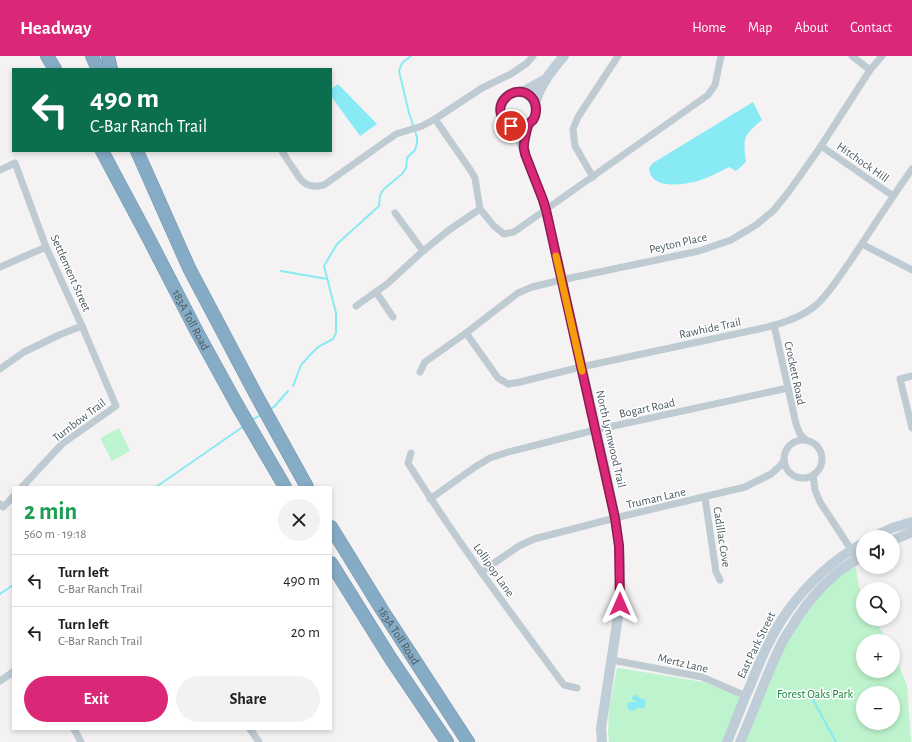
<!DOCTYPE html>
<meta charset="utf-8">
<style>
body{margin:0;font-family:"Alegreya Sans",sans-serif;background:#f2f2f2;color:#222;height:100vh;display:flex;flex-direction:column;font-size:15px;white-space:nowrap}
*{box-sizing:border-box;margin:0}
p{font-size:13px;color:#767676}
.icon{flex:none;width:22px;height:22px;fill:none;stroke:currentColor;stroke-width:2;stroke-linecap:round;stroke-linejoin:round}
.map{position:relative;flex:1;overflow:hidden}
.drawer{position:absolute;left:12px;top:430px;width:320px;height:244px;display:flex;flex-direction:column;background:#fff;border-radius:0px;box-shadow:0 2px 6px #0003}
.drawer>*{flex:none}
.hud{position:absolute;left:12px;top:12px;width:320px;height:84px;border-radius:0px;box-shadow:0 2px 6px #0003;background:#0b6e4f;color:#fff;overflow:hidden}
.controls{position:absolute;left:856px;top:474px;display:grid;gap:8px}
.controls a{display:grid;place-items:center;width:44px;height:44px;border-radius:50%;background:#fff;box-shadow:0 2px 6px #0003;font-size:20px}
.pin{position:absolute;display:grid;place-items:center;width:34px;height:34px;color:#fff;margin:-17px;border:2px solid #fff;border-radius:50%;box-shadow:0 1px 4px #0007}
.me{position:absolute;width:44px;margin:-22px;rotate:0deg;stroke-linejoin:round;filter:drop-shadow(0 0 3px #0008)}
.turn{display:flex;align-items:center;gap:14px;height:84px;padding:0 12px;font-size:18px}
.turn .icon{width:52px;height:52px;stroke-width:2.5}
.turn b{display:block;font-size:28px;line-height:34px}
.round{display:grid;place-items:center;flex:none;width:42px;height:42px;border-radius:21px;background:#f2f2f2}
.head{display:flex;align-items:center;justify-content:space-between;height:68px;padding:0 12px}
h1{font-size:24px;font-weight:700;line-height:30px;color:#1e9e55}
.cta{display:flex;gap:8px;margin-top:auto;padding:8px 12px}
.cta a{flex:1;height:46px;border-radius:24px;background:#db2777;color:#fff;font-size:16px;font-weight:700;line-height:46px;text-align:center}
.cta a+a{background:#f2f2f2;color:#222}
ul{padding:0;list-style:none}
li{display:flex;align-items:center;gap:12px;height:52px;padding:0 12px;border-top:1px solid #e0e0e0}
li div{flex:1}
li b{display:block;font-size:15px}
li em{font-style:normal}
header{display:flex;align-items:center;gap:24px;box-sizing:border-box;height:56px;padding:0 20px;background:#db2777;color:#fff}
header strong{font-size:19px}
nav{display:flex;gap:22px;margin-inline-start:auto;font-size:14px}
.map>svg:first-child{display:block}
</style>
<header>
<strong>Headway</strong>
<nav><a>Home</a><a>Map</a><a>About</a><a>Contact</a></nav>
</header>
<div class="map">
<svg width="912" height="686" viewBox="0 0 912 686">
<rect width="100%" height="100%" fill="#f4f2f2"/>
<g fill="#bef4cd" fill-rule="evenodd">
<path d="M119 372 130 395 112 405 100 382Z"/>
<path d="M855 508 861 541 863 544V563H874L888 585H863V615H893V594L907 630 911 686H742L782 591 821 537ZM863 637H893V667H863Z"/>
<path d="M617 612H619L703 626 731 637 739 641 740 646 724 686H609L608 678 609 654Z"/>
</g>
<g fill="#88eaf4">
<path d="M338 28 377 68 360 80 331 40V33Z"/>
<path d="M753 46 762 64C743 80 743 81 746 106L736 115 729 111C719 116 704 124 694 126 680 129 650 133 649 112L653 107Z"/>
<path d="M634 639H636L641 643 643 642C646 645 646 648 644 652H642L638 651 633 655 629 654 627 649 629 646H637L632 643V641Z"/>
</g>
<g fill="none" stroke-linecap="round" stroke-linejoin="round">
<g stroke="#88eaf4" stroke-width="2">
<path d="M281 215 327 223"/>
<path d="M293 330 301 309 309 300 318 291 333 283 336 277V257L324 210 337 188 379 150 380 139 384 133 402 118 406 112 407 102 415 94 417 87V81L409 57 399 15 402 7 411 0"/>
<path d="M269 354 274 351 288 335"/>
<path d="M252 364 262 358"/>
<path d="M156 431 244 370"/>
<path d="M0 538 13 529"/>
<path d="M812 642 836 686"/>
</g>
<defs>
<g id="highway">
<path d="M47 0 55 13"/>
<path d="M92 0 98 13"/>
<path d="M108 0 111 13"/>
<path id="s1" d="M102 95 149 183 197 276 236 347 285 431"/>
<path d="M137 95 189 212 255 337 307 431"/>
<path id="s2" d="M331 471 382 554 468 686"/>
<path d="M331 507 391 603 447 686"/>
</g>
</defs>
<use href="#highway" stroke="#7196b0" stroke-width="14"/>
<g stroke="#bfcbd2" stroke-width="7">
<path d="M852 0 870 14"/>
<path d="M435 63 471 115 475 122 480 153 494 170 504 178 514 176 708 39 715 29 721 0"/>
<path d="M821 90 893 140"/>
<path d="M282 95C286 102 290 108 295 115 302 127 308 133 324 129L396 78 422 70 435 63 482 32 511 18 527 7 533 0"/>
<path d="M0 114 15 107 46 191 82 270 116 350 62 388 22 431"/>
<path d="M593 121 575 90 573 73 578 61 618 0"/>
<path d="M395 157 423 195"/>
<path d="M862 188 912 214"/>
<path d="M0 211 46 191"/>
<path d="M376 236 393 261"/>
<path d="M356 250 387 228 423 195 449 174 480 153"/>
<path d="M774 269 796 368 800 378 806 384"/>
<path d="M466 277 498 322 508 328 520 326 581 311 768 271C783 267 803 260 815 250 829 238 838 222 849 207 870 176 890 144 912 113"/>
<path d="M0 313 24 296 59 279 82 270"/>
<path d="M420 316 425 306 466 277 518 237 532 231 561 224 699 195 731 184 756 169 774 154 790 134 821 90 870 14 882 0"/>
<path d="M912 320 900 323 912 372"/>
<circle cx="803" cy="403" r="19"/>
<path d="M411 397 408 407C456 484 510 556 564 629L577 632"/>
<path d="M813 419 815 434 820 446 854 498"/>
<path d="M705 442 716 516 720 524"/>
<path d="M430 443 475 411 490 402 508 396 595 374 788 332"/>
<path d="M0 448 3 451 13 441"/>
<path d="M481 516 519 490 534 483 615 462 745 431 771 418 778 412 784 405"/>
<path d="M612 604 702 621 746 640"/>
<path d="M0 625 13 616"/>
<path d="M74 673 81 686"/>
<path d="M250 673 259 686"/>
</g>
<g stroke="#becdd7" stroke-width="10">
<path d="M518 36 526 34 546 23"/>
<circle cx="518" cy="54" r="18"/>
<path d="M535 48C540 29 551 15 564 0"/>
<path d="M511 70C518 78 523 88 525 98L543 144 546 154 606 418 615 462 619 490 620 506V548L601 672 602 686"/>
<path d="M873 481 892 472 912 466"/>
<path d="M893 484 912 476"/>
<path d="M727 686C735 667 742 648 750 630 760 604 771 578 787 556 807 528 833 504 863 487"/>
<path d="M740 686C754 655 765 622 780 591 783 584 787 578 791 572 809 542 832 516 863 500"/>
</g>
<use href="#highway" stroke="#86abc4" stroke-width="13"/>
</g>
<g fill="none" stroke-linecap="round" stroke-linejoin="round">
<defs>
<path id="route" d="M511 70C483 52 517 22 533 43 537 49 537 58 533 64 532 65 530 66 529 68 527 71 524 86 524 89 523 92 525 95 525 98L543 144 546 154 615 462 619 490 620 548"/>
</defs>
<use href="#route" stroke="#8e194d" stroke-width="10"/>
<use href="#route" stroke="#db2777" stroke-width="7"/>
<path stroke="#f59e0b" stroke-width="7" d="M556 200 582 315"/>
</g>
<g text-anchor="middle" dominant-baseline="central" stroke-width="3" stroke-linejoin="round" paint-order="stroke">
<g font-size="12" fill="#485861" stroke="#fff">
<text transform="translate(863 106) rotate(35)">Hitchock Hill</text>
<text transform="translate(678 187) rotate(-13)">Peyton Place</text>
<text transform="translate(71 217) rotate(66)">Settlement Street</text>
<text stroke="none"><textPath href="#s1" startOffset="191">183A Toll Road</textPath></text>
<text transform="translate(710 272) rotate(-12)">Rawhide Trail</text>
<text transform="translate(795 317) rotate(78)">Crockett Road</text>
<text transform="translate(647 352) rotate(-12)">Bogart Road</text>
<text transform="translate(79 364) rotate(-37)">Turnbow Trail</text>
<text transform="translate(611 383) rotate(77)">North Lynnwood Trail</text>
<text transform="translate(656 442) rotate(-13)">Truman Lane</text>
<text transform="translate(722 481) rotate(81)">Cadillac Cove</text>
<text transform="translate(494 514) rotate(55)">Lollipop Lane</text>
<text stroke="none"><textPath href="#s2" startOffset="128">183A Toll Road</textPath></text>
<text transform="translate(756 589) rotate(-64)">East Park Street</text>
<text transform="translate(683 607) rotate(13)">Mertz Lane</text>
</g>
<g font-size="12" fill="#10853d" stroke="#fff">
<text x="815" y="638">Forest Oaks Park</text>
</g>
</g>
</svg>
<div class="controls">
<a><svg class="icon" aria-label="sound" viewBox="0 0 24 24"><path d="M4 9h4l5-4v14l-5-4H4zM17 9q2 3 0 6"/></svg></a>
<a><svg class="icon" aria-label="search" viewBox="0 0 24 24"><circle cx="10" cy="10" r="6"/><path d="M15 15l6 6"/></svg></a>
<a>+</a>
<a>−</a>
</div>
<div class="pin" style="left:511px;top:70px;background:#d93025"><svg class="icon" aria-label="arrive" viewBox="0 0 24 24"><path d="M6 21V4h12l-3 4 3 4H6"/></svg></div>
<svg class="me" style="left:620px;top:548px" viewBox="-20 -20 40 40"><path d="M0-17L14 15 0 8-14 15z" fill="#db2777" stroke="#fff" stroke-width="4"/></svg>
<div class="hud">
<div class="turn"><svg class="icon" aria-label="left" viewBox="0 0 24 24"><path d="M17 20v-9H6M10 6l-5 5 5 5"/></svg><div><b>490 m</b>C-Bar Ranch Trail</div></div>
</div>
<section class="drawer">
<div class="head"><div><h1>2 min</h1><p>560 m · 19:18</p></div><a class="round"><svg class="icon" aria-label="close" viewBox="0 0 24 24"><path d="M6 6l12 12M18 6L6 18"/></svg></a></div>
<ul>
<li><svg class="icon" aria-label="left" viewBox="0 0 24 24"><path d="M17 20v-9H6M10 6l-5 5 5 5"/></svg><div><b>Turn left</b><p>C-Bar Ranch Trail</p></div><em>490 m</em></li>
<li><svg class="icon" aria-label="left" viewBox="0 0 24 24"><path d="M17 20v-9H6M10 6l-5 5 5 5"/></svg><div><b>Turn left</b><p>C-Bar Ranch Trail</p></div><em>20 m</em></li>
</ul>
<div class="cta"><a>Exit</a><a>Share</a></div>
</section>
</div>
